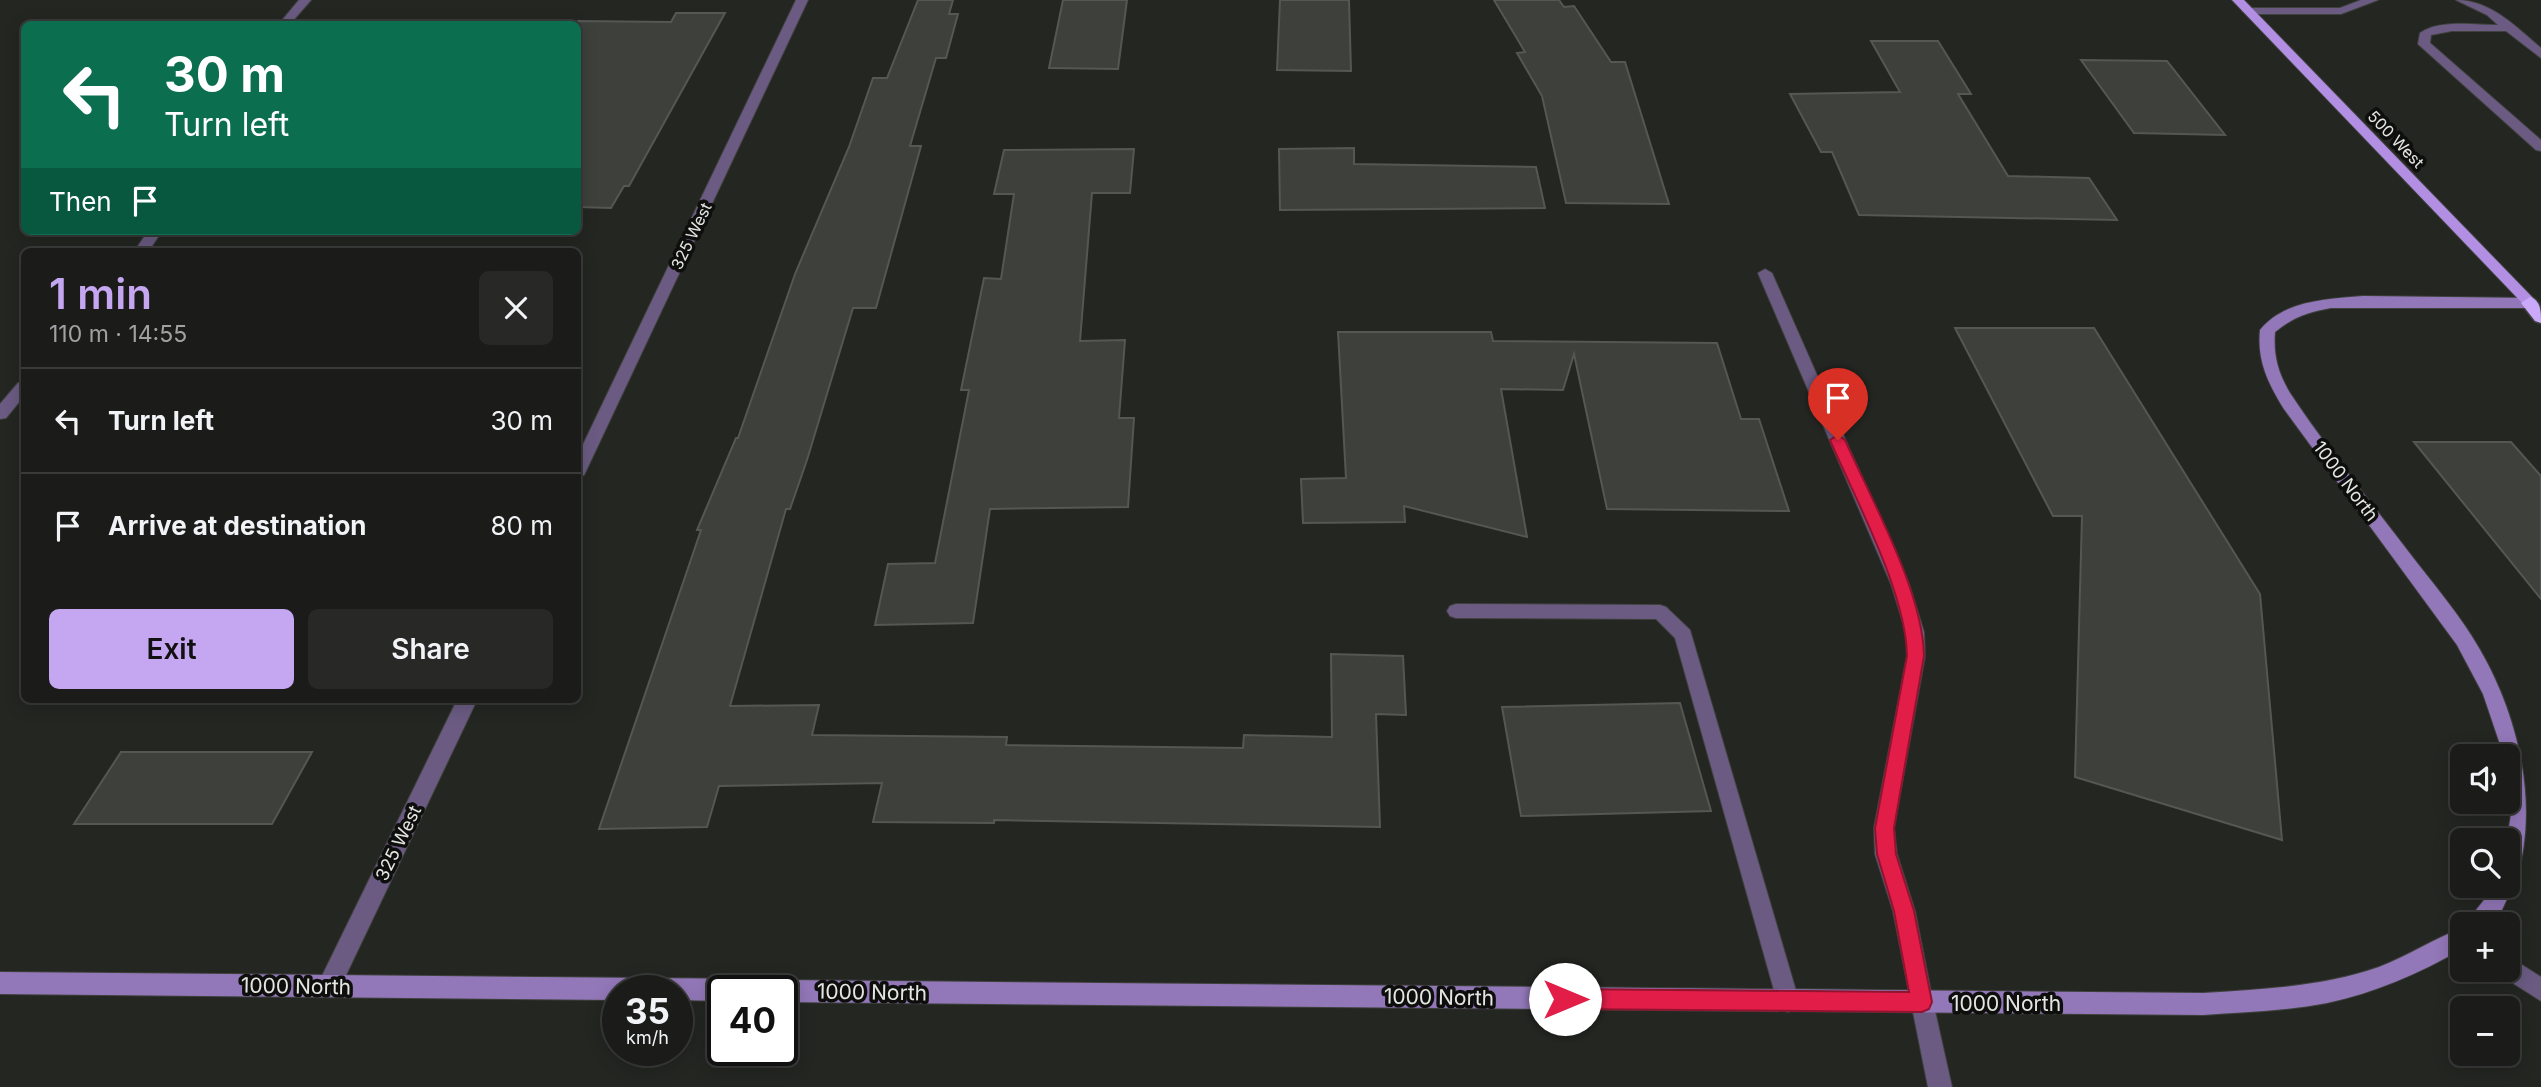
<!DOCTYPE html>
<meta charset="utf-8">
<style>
body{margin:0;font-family:Inter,sans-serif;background:#282927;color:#f1f3f6;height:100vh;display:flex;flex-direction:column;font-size:26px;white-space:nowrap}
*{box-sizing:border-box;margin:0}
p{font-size:23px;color:#a0a1a2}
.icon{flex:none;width:38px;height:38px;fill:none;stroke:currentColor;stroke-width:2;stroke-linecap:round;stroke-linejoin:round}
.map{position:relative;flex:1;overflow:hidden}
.side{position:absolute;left:21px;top:248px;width:560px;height:455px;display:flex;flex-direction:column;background:#1b1c1a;border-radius:10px;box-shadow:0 4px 18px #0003,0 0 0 2px #393a39}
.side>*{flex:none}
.guide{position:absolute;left:21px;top:21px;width:560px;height:214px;border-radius:10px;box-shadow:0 4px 18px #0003,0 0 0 2px #393a39;background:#0b6e4f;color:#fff;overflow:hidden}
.controls{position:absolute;left:2450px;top:744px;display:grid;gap:14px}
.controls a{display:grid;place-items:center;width:70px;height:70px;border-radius:10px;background:#1b1c1a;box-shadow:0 4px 18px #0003,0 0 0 2px #393a39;font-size:35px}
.speed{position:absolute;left:602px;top:975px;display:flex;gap:14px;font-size:35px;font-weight:700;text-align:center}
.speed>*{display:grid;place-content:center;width:91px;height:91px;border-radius:50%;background:#1b1c1a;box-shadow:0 4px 18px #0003,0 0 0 2px #393a39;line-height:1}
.speed small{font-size:18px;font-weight:400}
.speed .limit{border:4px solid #111;border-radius:10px;background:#fff;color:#111}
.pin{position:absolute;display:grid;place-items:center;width:60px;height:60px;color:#fff;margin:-72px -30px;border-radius:50% 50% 50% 0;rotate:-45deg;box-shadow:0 0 7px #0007}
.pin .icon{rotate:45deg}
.me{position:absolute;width:77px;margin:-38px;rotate:90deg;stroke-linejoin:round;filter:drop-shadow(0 0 5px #0008)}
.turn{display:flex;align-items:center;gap:24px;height:147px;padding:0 28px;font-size:32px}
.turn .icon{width:91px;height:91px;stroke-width:2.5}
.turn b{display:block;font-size:49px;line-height:60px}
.then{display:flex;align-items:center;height:66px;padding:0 28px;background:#0003;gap:14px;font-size:26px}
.round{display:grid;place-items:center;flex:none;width:74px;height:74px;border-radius:10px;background:#282927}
.overview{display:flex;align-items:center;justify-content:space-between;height:119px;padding:0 28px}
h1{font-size:42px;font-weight:600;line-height:52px;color:#c5a7f1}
.cta{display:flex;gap:14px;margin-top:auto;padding:14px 28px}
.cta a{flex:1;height:80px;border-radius:10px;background:#c5a7f1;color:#111;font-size:28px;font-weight:600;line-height:80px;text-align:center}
.cta a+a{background:#282927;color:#f1f3f6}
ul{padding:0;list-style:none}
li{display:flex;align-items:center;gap:21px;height:105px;padding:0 28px;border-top:2px solid #393a39}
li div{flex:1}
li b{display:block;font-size:26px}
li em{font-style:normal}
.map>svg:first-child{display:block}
</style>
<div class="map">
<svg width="2541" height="1087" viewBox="0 0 2541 1087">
<rect width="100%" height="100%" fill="#242622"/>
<g fill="#3e403b" stroke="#555752" stroke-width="2">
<path d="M918 0H953L949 14H958L946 58H936L910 146H921L876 308H853L807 460 790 509H786L730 706 819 705 812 735 1007 737 1006 745 1243 748 1244 735 1332 737 1331 654 1403 656 1406 715 1376 714 1380 827 994 820V823L873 822 882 783 719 786 707 827 599 829 701 530H697L736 438H738L795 274 849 147 873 78H887Z"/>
<path d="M1063 0H1127L1118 69 1049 68Z"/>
<path d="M1280 0H1349L1351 71 1277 70Z"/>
<path d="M1494 0H1559L1564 7 1574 6 1611 62H1625L1669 204 1566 203 1542 96 1517 53 1525 52Z"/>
<path d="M676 13H725L629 186H624L611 208 578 207V21L671 22Z"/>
<path d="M1871 41H1938L1971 94H1958L2008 176 2089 178 2117 220 1859 215 1832 152H1821L1790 94 1900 92Z"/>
<path d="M2081 60 2167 61 2225 135 2134 133Z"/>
<path d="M1354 148V164L1536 167 1545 208 1280 210 1279 149Z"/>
<path d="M1134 149 1130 193H1092L1080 341 1125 340 1119 418H1134L1128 507 990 509 973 623 875 625 888 564 935 563 969 390H961L984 278 1001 279 1014 194H994L1004 150Z"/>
<path d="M1955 328H2094L2260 594 2282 840 2075 777 2082 516H2053Z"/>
<path d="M1338 332H1491L1493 341 1717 343 1741 419H1759L1789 511 1607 509 1574 354 1563 390 1501 389 1527 537 1404 506 1405 522 1303 523 1301 479 1346 478Z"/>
<path d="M2414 442H2511L2541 476V599Z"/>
<path d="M1680 703 1711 811 1521 816 1502 707Z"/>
<path d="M121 752H312L272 824H74Z"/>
</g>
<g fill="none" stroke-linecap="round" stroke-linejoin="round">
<defs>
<g id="lane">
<path d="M2361 0H2378L2341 14H2248L2242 11 2248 8H2340Z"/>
<path d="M2456 0C2491 0 2516 27 2541 48V58L2506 31H2452L2431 35 2430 43 2541 140V151L2536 150 2418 44 2420 33C2439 19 2475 25 2498 25L2487 15Z"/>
<path d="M1765 269 1772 273 1909 584 1924 632 1925 656 1894 828 1897 854 1915 911 1933 1002 1930 1010 1922 1013 1914 1010 1911 1002 1893 911 1875 854 1874 828 1907 656 1906 632 1891 584 1758 273Z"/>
<path d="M1456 604 1660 605 1666 607 1690 630 1799 1001 1796 1009 1788 1012 1780 1009 1777 1001 1675 638 1656 619 1456 618 1450 616 1447 611 1450 606Z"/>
<path d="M2508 956 2541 977V1001L2500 975 2498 970H2508Z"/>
</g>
<g id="street">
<path d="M299 0H311L290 24H279Z"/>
<path d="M796 0H808L586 471 584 475 578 477V455Z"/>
<path d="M148 231H162L148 252H134Z"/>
<path d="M24 382V396L6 418 0 419V404L18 383Z"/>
<path d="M457 700H477L337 994 329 997 321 994 318 986 321 978Z"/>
<path d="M1922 991 1930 994 1933 1002 1952 1087H1928L1911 1002 1914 994Z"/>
</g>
<g id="secondary">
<path d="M2363 296 2530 298 2537 303 2530 308H2331C2309 312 2293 317 2275 332 2273 355 2278 373 2290 393 2327 449 2370 501 2411 555 2431 581 2453 607 2471 635 2516 705 2541 800 2516 881L2511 882 2513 886 2500 914 2490 924H2465L2484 900 2491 886H2508L2507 840 2511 814 2508 756H2504L2483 694 2457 645 2284 409C2268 383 2257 361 2260 330 2284 300 2328 299 2363 296Z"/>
<path d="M2462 928V949C2420 973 2375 993 2327 1003 2286 1011 2244 1012 2203 1015L782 1002V990H723V1001L677 1000V990H618V1000L0 994V972L760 979 768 982 771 990 774 983 782 980 2203 993C2262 989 2322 987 2379 967 2408 956 2433 939 2462 928Z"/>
</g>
<path id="primary" d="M2232 0H2244L2535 300 2537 303 2535 306H2525Z"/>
<path id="highway" d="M2530 297C2541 301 2541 311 2541 323L2535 321 2521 303Z"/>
</defs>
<use href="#lane" stroke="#3f413d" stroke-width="2"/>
<use href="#street" stroke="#3f413d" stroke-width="2"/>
<use href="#secondary" stroke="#3f413d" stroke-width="2"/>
<use href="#primary" stroke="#3f413d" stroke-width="2"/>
<use href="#highway" stroke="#3f413d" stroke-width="3"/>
<use href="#lane" fill="#6b5b83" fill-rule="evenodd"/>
<use href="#street" fill="#6b5b83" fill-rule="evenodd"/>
<use href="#secondary" fill="#9378b9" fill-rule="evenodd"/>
<use href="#primary" fill="#b28fe3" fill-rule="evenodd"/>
<use href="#highway" fill="#caa9fa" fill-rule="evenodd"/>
</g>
<path fill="#e11d48" stroke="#92132f" stroke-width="2" d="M1838 435 1845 440C1872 501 1923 592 1924 656L1894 828 1896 854 1914 911 1932 1002 1929 1009 1922 1012 1565 1009 1557 1006 1554 999 1557 991 1565 989 1909 992 1894 911 1877 854 1875 828 1907 656C1906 592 1856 501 1830 440Z"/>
<g text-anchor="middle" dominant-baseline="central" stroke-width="7" stroke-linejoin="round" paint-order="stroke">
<g font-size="16" fill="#e4e6e3" stroke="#0e0e0d">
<text transform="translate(2396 139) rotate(46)">500 West</text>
<text transform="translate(691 236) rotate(-64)">325 West</text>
</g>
<g font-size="18" fill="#e4e6e3" stroke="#0e0e0d">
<text transform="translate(2346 481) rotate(53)">1000 North</text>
<text transform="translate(398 843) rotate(-64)">325 West</text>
</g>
<g font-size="21" fill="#e4e6e3" stroke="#0e0e0d">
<text transform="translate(296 986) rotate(1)">1000 North</text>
<text transform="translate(872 992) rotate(1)">1000 North</text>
<text transform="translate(1439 997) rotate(1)">1000 North</text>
<text x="2006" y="1003">1000 North</text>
</g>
</g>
</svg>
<div class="controls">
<a><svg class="icon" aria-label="sound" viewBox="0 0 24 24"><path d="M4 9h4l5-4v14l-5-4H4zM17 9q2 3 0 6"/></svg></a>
<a><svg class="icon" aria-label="search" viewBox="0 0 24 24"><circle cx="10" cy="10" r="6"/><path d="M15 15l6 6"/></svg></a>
<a>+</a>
<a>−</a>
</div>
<div class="speed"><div>35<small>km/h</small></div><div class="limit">40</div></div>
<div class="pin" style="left:1838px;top:440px;background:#d93025"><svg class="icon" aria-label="arrive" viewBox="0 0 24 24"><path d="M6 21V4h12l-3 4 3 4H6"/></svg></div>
<svg class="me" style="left:1565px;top:999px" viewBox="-20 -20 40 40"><circle r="19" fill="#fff"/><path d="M0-13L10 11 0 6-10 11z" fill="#e11d48"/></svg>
<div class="guide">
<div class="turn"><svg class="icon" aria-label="left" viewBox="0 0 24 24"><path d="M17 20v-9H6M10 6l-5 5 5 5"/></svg><div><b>30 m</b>Turn left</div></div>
<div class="then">Then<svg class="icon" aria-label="arrive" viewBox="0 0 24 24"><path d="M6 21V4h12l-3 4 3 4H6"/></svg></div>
</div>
<section class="side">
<div class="overview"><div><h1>1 min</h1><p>110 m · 14:55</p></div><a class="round"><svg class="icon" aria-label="close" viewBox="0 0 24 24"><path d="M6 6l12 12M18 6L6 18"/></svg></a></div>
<ul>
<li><svg class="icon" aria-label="left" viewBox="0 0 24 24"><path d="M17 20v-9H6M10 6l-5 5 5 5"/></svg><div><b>Turn left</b></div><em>30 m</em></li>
<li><svg class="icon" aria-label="arrive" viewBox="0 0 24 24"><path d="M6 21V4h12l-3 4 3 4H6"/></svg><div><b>Arrive at destination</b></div><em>80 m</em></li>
</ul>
<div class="cta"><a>Exit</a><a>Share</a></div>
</section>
</div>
